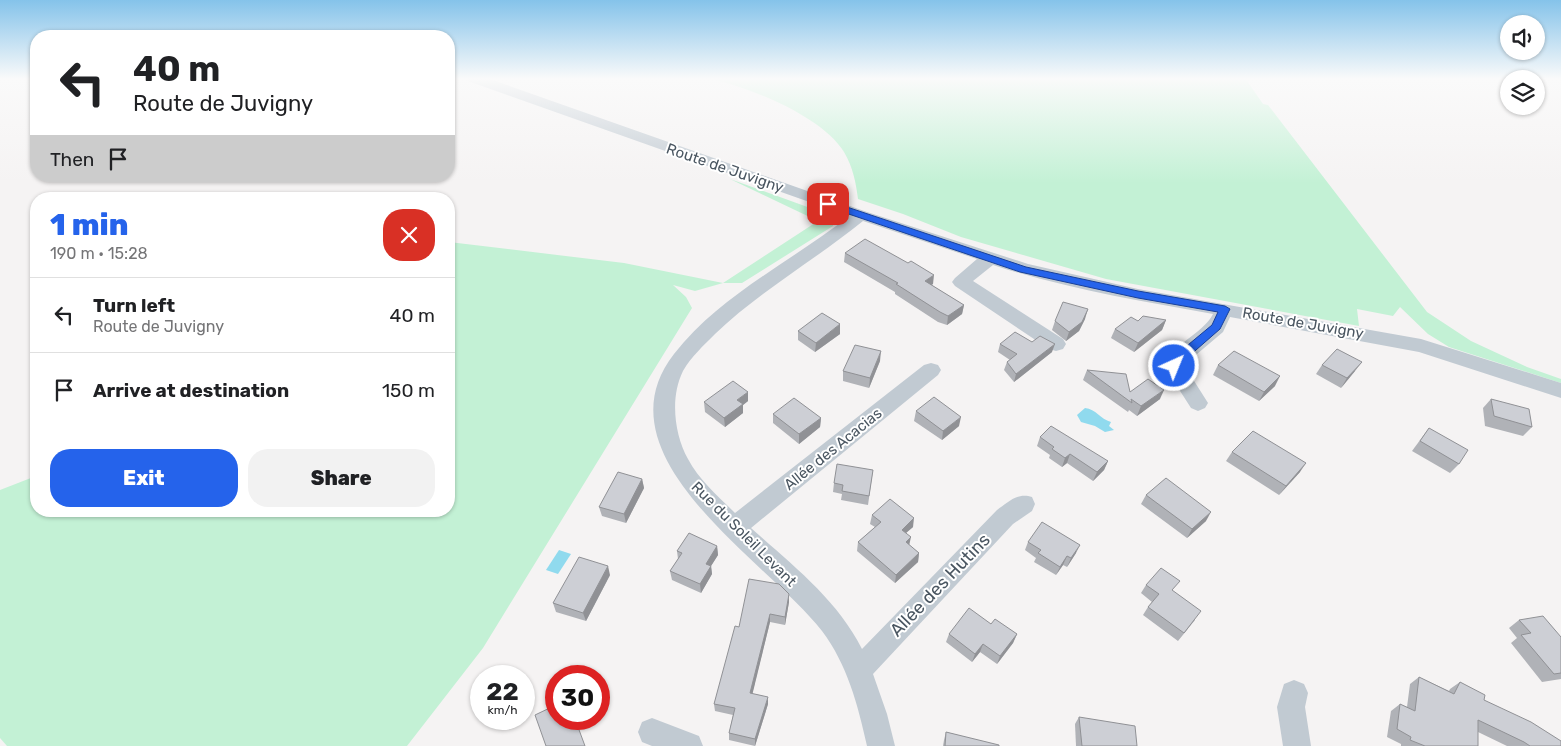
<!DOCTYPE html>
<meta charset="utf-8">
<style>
body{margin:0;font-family:Rubik,sans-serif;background:#f2f2f2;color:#202124;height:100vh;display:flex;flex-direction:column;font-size:19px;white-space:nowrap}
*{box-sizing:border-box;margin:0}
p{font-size:16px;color:#757577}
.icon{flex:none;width:28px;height:28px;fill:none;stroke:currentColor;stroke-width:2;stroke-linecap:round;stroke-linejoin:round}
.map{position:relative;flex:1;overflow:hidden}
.panel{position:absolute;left:30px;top:192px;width:425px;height:325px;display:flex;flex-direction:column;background:#fff;border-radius:20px;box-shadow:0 1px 4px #0004}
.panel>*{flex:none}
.hud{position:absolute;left:30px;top:30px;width:425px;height:152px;border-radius:20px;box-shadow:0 1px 4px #0004;background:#fff;color:#202124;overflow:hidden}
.tools{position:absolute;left:1500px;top:15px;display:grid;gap:10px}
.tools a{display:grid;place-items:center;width:45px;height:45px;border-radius:50%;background:#fff;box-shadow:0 1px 4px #0004;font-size:25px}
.speed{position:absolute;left:470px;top:665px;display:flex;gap:10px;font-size:25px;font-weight:700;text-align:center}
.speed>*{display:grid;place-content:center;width:65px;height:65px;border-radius:50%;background:#fff;box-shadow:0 1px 4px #0004;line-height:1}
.speed small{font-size:12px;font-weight:400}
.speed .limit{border:8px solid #d22;background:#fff;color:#111}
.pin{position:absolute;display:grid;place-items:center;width:42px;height:42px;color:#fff;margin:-21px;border-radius:10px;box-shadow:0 2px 8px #0006}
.me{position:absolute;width:55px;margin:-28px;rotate:44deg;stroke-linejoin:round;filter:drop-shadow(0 0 4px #0008)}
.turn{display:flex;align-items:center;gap:18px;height:105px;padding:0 20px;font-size:22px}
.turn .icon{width:65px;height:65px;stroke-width:2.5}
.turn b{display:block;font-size:35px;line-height:42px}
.then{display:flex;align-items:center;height:48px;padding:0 20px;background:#0003;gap:10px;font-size:19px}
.round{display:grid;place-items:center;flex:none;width:52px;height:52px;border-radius:20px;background:#f2f2f2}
.overview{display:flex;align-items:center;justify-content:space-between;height:85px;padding:0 20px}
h1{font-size:30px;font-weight:800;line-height:38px;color:#2563eb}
.primary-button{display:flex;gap:10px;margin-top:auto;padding:10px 20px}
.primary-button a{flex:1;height:58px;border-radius:20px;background:#2563eb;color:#fff;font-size:20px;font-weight:800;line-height:58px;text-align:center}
.primary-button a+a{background:#f2f2f2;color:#202124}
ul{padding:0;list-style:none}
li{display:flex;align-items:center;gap:15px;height:75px;padding:0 20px;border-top:1px solid #e0e0e0}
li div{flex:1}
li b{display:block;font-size:19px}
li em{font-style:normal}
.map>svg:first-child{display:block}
</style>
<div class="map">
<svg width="1561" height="746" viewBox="0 0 1561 746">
<rect width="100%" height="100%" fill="#f5f3f3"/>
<g fill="#c3f1d5">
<path d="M705 78H1245L1263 104 1268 105 1427 312 1471 341 1527 367 1561 379V383L1449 347 1428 334 1400 307 1393 316 1357 309 1359 326 1106 279 961 237 903 214 858 199C856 183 853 167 844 152 822 116 746 85 705 78Z"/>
<path d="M730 179 835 217 833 226 742 283H723L695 291 673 285 686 297 692 308 483 648 407 746H7L0 738V490L36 476V511H449V242L624 263 723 283 818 221Z"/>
</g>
<g fill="#90daee">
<path d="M1085 408C1096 409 1100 419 1111 422L1109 426 1114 430 1105 432 1095 426 1081 422 1077 415Z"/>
<path d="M559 550 571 554 558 574 546 570Z"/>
</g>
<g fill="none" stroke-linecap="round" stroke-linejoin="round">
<g fill="#c1cad2" fill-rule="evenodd">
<path d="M467 78H487L867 212 1028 264 1138 289 1421 339 1561 383V398L1419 352 1230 317 1223 332 1184 365 1208 403 1205 408 1198 411 1191 408 1164 366C1169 346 1203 334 1213 314 1139 301 1064 288 993 265L973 281 1063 339 1066 344 1063 349 1056 351 1049 349 955 286 952 282 955 278 977 259 863 221C815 260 760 291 715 334 704 345 691 357 683 371 670 397 674 434 688 459 699 480 719 497 735 513L924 365 931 363 938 365 941 370 938 375 751 528C791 564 837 599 862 649L997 510C1008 502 1018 492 1032 497L1035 504 1032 511 1013 524 873 674 887 714 895 746H867C858 705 847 664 822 631 768 561 594 457 674 354 720 295 791 262 849 216L468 81Z"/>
<path d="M1294 680 1304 684 1308 693 1305 707 1311 746H1283L1277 707 1284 684Z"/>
<path d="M652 718 699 736 703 746H652L642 742 638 732 642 722Z"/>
</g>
</g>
<g fill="#b0b2b7">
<path d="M845 253 933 284 931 285 964 305 962 314 947 325 938 322 895 294V292L844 262Z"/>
<path d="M1085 319 1079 331 1066 341 1052 330 1055 321Z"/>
<path d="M1166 320 1162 330 1134 352 1111 338 1115 329 1138 321Z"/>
<path d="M798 331 840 334 815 352 798 340Z"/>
<path d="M1032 342 1052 352 1014 382 1004 370 1007 362 1010 360 998 352 1000 344Z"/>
<path d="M880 361 869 388 843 381V371Z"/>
<path d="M1218 365 1275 386 1259 401 1213 375Z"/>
<path d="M1322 365 1355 371 1341 388 1316 374Z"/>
<path d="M1087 370 1130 392 1160 399 1137 416 1129 410 1128 412 1083 380Z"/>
<path d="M1491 399 1532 427 1523 436 1485 426 1483 408Z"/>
<path d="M748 401 743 405V413L725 427 705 412 704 402Z"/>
<path d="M916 411 959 426 942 440 914 421Z"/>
<path d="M773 414 821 418 820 427 799 444 773 423Z"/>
<path d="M1429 428 1459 464 1450 473 1412 451Z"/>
<path d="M1040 437 1108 461 1104 470 1093 481 1067 463 1062 467 1049 458 1050 455 1037 446Z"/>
<path d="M1232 452 1300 472 1279 495 1226 461Z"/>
<path d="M873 470 868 505 841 500 842 494 833 492 834 483Z"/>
<path d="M642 479 644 488 626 523 602 516 599 507Z"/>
<path d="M1146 495 1206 521 1187 538 1141 504Z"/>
<path d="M872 515 913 527 906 533 909 545 919 553 918 562 895 583 857 551 858 542 875 527 870 524Z"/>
<path d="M1028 542 1076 553 1067 567 1063 565 1056 575 1034 562 1036 558 1025 550Z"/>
<path d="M717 546 718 555 711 566 712 574 701 593 672 580 670 571 678 559 677 551Z"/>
<path d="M610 575 586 621 556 612 553 603Z"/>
<path d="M1146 585 1173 591 1195 620 1178 641 1143 615 1148 607 1152 602 1141 593Z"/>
<path d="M789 594V602L785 625 770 622 752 694 768 704 755 746 729 740V733L733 715 715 711 714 704 739 627Z"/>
<path d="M1519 620 1561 637V679L1542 682 1511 643 1517 638 1509 628Z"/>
<path d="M991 624 1017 634 1013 643 997 664 980 652 972 662 946 642 949 634Z"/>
<path d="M1419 677 1449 691 1450 689 1460 682 1484 700 1561 746H1507L1478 732V746H1401V744L1387 737 1391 711 1400 704 1407 707 1410 684Z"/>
<path d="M1079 717 1137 746H1076L1075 724Z"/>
<path d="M946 732 999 746H943L944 740Z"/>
</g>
<g fill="#909195">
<path d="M934 275 933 284 924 290 925 281Z"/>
<path d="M964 305 962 314 947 325 948 316Z"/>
<path d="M1088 309 1085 319 1079 331 1066 341 1069 332Z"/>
<path d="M1166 320 1162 330 1134 352 1138 343Z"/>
<path d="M840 324V334L815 352 816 343Z"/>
<path d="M1055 344 1052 352 1014 382 1016 374Z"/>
<path d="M881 351 880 361 869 388 870 378Z"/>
<path d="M1362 362 1355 371 1341 388 1347 378Z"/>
<path d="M1280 376 1275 386 1259 401 1264 392Z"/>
<path d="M1164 390 1160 399 1137 416 1141 406Z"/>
<path d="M748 392V401L743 405V413L725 427 724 418 737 400Z"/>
<path d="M961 417 959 426 942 440 943 431Z"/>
<path d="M821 418 820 427 799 444V434Z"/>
<path d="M1070 454 1067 463 1062 467 1065 458Z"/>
<path d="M1108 461 1104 470 1093 481 1097 472Z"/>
<path d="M1306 463 1300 472 1279 495 1286 486Z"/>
<path d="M642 479 644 488 626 523 624 514Z"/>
<path d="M1211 512 1206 521 1187 538 1192 529Z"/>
<path d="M914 518 913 527 900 538 902 530Z"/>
<path d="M911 537 909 546 906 542Z"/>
<path d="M1080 545 1076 553 1067 567 1071 558Z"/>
<path d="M717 546 718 555 711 566 712 574 701 593 700 584 706 564Z"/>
<path d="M919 553 918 562 895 583 896 575Z"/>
<path d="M1067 556 1063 565 1056 575 1060 567Z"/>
<path d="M608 566 610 575 586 621 583 613Z"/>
<path d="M789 594V602L785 625V617Z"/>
<path d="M770 614V622L751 700 750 693Z"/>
<path d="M1017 634 1013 643 997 664 1000 656Z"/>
<path d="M983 644 980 652 972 662 975 654Z"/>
<path d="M768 697V704L755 746V739Z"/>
</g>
<g fill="#cdcfd5" stroke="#909195">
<path d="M865 239 908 263 911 261 934 275 925 281 964 305 948 316 940 312 896 284 898 283 845 253Z"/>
<path d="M1063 302 1088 309 1082 322 1069 332 1055 321Z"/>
<path d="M822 313 840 324 816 343 798 331Z"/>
<path d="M1143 316 1166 320 1138 343 1115 329 1131 317 1138 321Z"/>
<path d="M1015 332 1032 342 1040 336 1055 344 1016 374 1007 362 1017 354 1000 344Z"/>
<path d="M855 345 881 351 870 378 843 371Z"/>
<path d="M1337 349 1362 362 1347 378 1322 365Z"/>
<path d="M1234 351 1280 376 1264 392 1218 365Z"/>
<path d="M1087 370 1126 374 1130 392 1148 379 1164 390 1141 406 1131 399 1132 403Z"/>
<path d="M733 381 748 392 737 400 743 404 724 418 704 402Z"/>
<path d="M934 397 961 417 943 431 916 411Z"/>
<path d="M794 398 821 418 799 434 773 414Z"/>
<path d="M1491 399 1529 409 1532 427 1494 416Z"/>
<path d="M1051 426 1108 461 1097 472 1070 454 1065 458 1052 449 1054 447 1040 437Z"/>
<path d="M1429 428 1468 450 1459 464 1420 441Z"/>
<path d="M1253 431 1306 463 1286 486 1232 452Z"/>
<path d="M837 464 873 470 869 496 842 491 843 485 834 483Z"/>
<path d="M618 472 642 479 624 514 599 507Z"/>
<path d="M1166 478 1211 512 1192 529 1146 495Z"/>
<path d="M890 499 914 518 902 530 911 537 906 542 919 553 896 575 858 542 881 522 872 515Z"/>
<path d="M1042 522 1080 545 1071 558 1067 556 1060 567 1038 553 1041 550 1028 542Z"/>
<path d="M689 533 717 546 706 564 711 566 700 584 670 571 682 553 677 551Z"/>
<path d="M579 557 608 566 583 613 553 603Z"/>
<path d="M1161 568 1180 581 1172 590 1201 611 1184 633 1148 607 1159 594 1146 585Z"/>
<path d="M749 579 779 584 789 594 785 617 770 614 750 693 768 697 755 739 729 733 735 708 714 704 735 626 739 627Z"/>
<path d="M969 608 991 624 995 619 1017 634 1000 656 983 644 975 654 949 634Z"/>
<path d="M1543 616 1561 637V673L1554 674 1521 635 1531 633 1519 620Z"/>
<path d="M1419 677 1454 694 1460 682 1485 695 1484 700 1531 722 1561 741V746H1530L1524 742 1478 720V746H1425L1410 740 1411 737 1397 729 1400 704 1415 711Z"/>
<path d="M556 705V719H575L585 746H546L535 715Z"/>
<path d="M1079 717 1135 726 1137 746H1082Z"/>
<path d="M946 732 999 745V746H945Z"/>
</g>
<linearGradient id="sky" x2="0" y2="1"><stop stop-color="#85c3ea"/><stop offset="0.43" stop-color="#fafafa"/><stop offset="1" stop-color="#fafafa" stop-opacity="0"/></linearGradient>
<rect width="1561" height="183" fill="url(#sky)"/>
<path fill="#2563eb" stroke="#184099" d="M825 202H832L1026 267 1138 291 1225 306 1230 309 1220 329 1180 364 1178 369 1174 370 1168 366 1171 359 1212 325 1218 312 1138 298 1020 272 825 206Z"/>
<g text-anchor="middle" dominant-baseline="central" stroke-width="4" stroke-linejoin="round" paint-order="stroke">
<g font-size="15" fill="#4a5661" stroke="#fff">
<text transform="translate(725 168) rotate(19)">Route de Juvigny</text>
<text transform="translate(1303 323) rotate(10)">Route de Juvigny</text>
<text transform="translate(833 449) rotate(-39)">Allée des Acacias</text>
<text transform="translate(744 534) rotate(45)">Rue du Soleil Levant</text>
</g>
<g font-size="18" fill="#4a5661" stroke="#fff">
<text transform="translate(940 585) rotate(-46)">Allée des Hutins</text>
</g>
</g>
</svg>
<div class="tools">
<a><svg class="icon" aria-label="sound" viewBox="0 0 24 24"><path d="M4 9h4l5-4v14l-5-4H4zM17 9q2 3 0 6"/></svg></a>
<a><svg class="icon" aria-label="layers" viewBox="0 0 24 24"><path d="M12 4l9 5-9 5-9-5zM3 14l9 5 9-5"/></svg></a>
</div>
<div class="speed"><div>22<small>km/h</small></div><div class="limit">30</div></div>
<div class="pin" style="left:828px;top:204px;background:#d93025"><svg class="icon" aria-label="arrive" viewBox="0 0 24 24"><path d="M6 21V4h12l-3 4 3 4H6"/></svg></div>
<svg class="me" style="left:1174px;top:366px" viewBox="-20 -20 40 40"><circle r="17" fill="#2563eb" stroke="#fff" stroke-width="3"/><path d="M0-11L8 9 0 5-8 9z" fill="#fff"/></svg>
<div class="hud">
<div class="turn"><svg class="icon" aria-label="left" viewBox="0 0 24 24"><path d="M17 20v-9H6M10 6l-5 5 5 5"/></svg><div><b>40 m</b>Route de Juvigny</div></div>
<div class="then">Then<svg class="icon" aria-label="arrive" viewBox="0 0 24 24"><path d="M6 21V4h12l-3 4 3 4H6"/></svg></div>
</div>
<section class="panel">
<div class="overview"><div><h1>1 min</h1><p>190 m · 15:28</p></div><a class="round" style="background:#d93025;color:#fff"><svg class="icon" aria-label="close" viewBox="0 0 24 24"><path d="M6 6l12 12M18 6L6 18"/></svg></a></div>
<ul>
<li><svg class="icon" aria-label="left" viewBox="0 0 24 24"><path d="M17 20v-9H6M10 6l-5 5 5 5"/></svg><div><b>Turn left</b><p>Route de Juvigny</p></div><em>40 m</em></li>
<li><svg class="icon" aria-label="arrive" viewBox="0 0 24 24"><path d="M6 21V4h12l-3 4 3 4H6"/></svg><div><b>Arrive at destination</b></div><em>150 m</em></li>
</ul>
<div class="primary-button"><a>Exit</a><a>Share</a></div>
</section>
</div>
